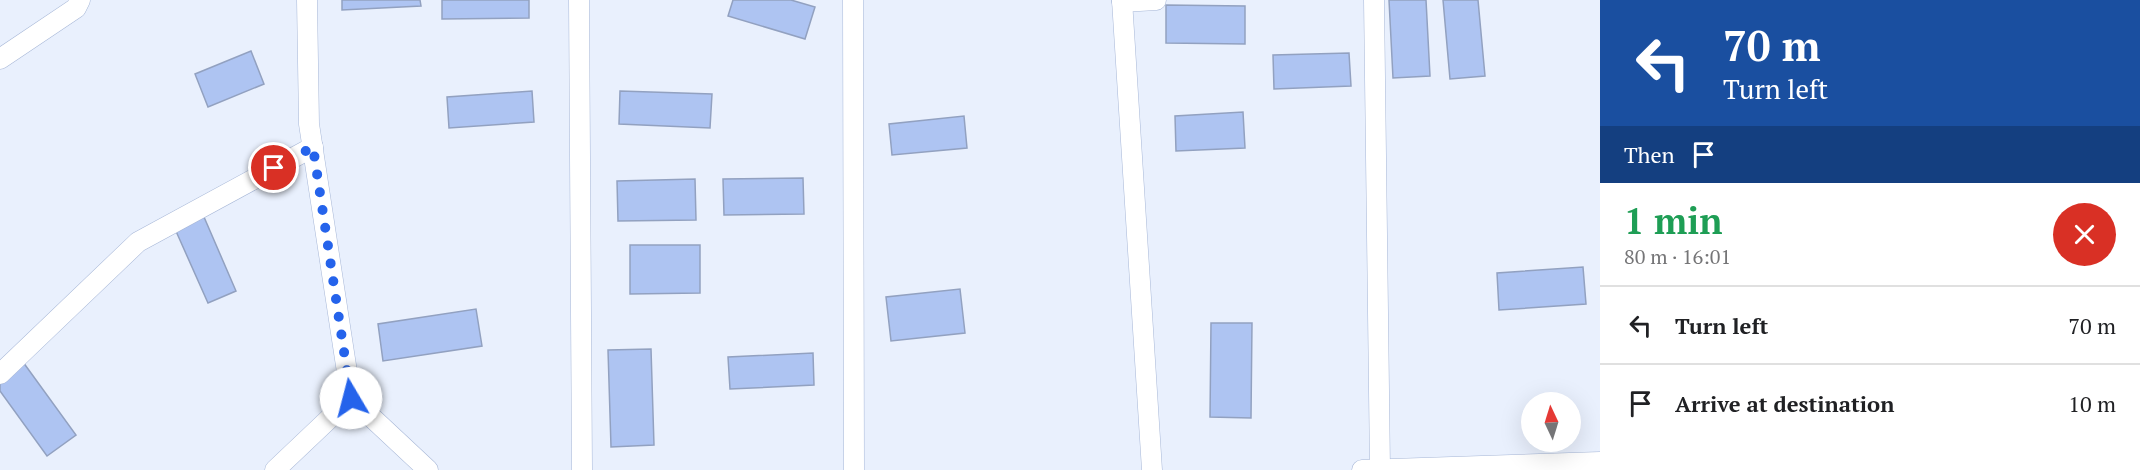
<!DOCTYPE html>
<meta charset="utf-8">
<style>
body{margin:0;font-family:"PT Serif",serif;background:#f6f6f6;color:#202124;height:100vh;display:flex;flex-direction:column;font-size:22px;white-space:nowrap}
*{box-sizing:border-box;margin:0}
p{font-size:20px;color:#757577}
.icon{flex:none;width:33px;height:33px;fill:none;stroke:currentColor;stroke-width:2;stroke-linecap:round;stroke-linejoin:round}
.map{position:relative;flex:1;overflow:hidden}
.details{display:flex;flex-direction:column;background:#fff;width:540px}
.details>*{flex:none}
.guide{background:#1a4fa0;color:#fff;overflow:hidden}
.needle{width:39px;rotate:356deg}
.buttons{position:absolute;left:1521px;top:392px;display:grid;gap:12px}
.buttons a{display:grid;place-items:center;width:60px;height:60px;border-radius:50%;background:#fff;box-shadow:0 6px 24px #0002;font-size:30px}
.pin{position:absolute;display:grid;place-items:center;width:51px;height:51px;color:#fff;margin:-26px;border:3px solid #fff;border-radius:50%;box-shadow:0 2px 6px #0007}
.me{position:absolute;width:66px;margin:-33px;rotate:352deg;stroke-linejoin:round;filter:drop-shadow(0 0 4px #0008)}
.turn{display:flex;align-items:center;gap:21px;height:126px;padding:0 24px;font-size:27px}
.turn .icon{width:78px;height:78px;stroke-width:2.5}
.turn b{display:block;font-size:42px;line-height:51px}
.then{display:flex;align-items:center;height:57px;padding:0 24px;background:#0003;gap:12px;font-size:22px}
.round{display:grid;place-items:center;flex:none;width:63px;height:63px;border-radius:32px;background:#f6f6f6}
.overview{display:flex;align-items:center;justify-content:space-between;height:102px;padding:0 24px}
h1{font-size:36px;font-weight:600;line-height:45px;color:#1e9e55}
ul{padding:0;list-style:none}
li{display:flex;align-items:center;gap:18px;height:78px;padding:0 24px;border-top:2px solid #e0e0e0}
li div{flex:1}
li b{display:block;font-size:22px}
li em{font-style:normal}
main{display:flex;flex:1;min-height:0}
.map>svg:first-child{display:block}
</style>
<main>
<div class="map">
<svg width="1600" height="470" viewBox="0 0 1600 470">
<rect width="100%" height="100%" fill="#e9f0fd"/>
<g fill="#aec4f2" stroke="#92a1c0" stroke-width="1.5">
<path d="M342 0H420L421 6 342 10Z"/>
<path d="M442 0H529V18L442 19Z"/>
<path d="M733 0H791L815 7 805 39 728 16Z"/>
<path d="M1389 0H1426L1430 76 1393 78Z"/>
<path d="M1443 0H1478L1485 76 1450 79Z"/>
<path d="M1166 5 1245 6V44L1166 43Z"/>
<path d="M251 51 264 84 208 107 195 74Z"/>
<path d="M1349 53 1351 86 1274 89 1273 55Z"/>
<path d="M532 91 534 122 449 128 447 97Z"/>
<path d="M620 91 712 94 710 128 619 124Z"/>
<path d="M1243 112 1245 148 1176 151 1175 116Z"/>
<path d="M964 116 967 148 892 155 889 124Z"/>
<path d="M803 178 804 214 724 215 723 179Z"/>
<path d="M695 179 696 220 618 221 617 181Z"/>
<path d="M204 217 236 291 208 303 175 229Z"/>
<path d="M630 245H700V293L630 294Z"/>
<path d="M1583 267 1586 304 1499 310 1497 273Z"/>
<path d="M960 289 965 333 891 341 886 297Z"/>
<path d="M476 309 482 346 383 361 378 324Z"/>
<path d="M1211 323H1252L1251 418 1210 417Z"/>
<path d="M651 349 654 445 611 447 608 350Z"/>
<path d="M813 353 814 385 730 389 728 357Z"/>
<path d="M23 362 76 435 47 456 0 391V379Z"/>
</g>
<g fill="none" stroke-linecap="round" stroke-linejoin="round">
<defs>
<g id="street">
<path d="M579 0 582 470"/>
<path d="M853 0 854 470"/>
<path d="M1122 0 1152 470"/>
<path d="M1374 0 1380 469"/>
<path d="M1122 2 1156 0"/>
<path d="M0 59 76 8 80 0"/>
<path d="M0 374 138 242 313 147"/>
<path d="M351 398 428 470"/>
<path d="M275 470 351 398 309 124 307 0"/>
<path d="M1362 470 1600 462"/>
</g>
</defs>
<use href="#street" stroke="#a7b7d7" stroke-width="21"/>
<use href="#street" stroke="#fff" stroke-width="20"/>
</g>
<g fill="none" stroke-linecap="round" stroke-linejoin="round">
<path stroke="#2563eb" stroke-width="10" stroke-dasharray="0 18" d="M274 168 313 147 351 398"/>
</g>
</svg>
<div class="buttons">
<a><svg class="needle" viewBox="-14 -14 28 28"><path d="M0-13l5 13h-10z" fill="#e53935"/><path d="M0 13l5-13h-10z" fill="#757577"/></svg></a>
</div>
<div class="pin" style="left:274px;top:168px;background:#d93025"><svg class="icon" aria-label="arrive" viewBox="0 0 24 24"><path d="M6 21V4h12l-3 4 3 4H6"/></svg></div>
<svg class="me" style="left:351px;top:398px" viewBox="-20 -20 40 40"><circle r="19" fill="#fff"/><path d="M0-13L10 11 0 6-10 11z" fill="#2563eb"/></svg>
</div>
<section class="details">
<div class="guide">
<div class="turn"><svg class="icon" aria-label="left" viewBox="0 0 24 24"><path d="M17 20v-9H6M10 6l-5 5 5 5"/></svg><div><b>70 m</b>Turn left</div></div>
<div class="then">Then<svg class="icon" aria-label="arrive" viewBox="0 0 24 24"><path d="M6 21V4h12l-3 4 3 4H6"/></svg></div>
</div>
<div class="overview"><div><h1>1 min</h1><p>80 m · 16:01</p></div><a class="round" style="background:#d93025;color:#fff"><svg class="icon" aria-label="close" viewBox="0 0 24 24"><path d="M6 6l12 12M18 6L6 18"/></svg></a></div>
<ul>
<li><svg class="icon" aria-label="left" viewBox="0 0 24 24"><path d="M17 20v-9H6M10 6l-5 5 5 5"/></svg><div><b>Turn left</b></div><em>70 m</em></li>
<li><svg class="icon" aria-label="arrive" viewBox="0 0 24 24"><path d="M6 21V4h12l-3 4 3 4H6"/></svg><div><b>Arrive at destination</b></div><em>10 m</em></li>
</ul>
</section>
</main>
